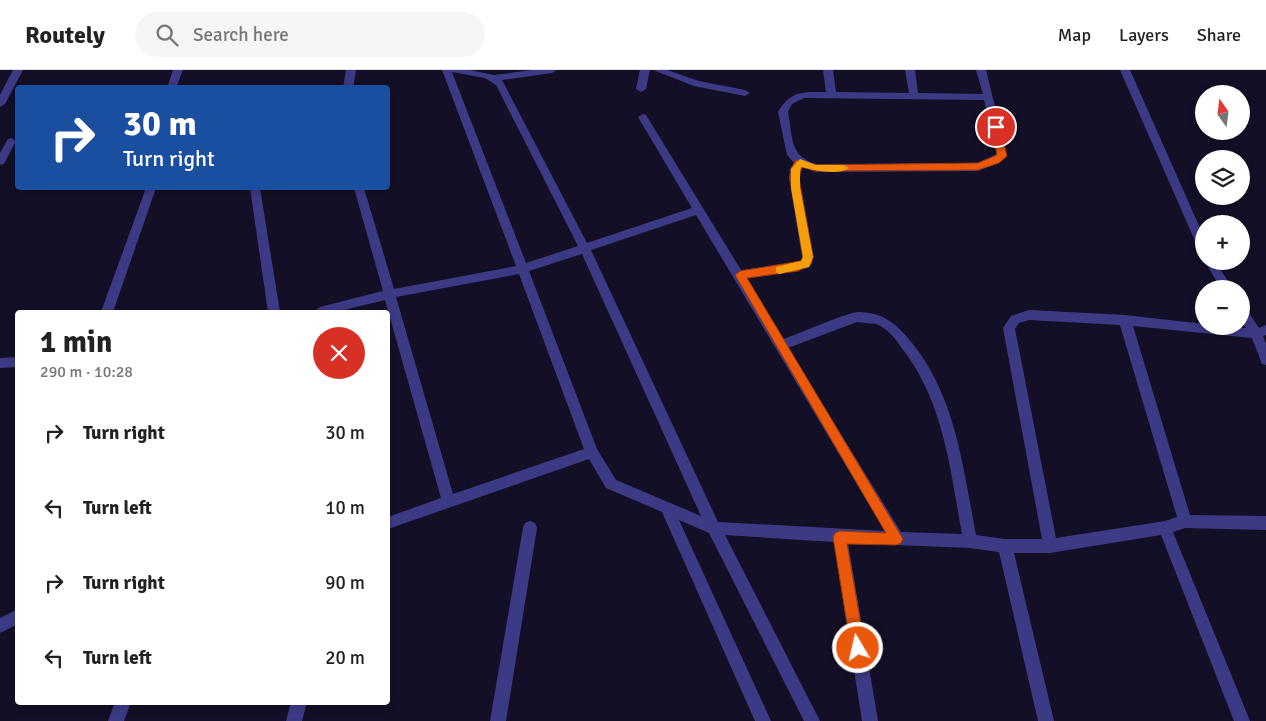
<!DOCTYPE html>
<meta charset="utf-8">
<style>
body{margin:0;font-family:Signika,sans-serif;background:#f6f6f6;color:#222;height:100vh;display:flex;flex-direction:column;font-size:19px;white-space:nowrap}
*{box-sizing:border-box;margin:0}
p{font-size:16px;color:#767676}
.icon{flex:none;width:28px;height:28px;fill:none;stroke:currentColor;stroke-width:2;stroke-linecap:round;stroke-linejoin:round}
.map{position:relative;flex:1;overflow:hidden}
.sheet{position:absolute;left:15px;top:240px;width:375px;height:395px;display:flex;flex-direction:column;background:#fff;border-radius:5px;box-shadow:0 2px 8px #0003}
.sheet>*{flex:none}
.guide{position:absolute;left:15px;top:15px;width:375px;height:105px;border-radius:5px;box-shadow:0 2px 8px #0003;background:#1a4fa0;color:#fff;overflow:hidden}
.needle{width:32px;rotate:346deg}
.controls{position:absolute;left:1195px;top:15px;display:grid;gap:10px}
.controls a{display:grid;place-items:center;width:55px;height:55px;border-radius:50%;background:#fff;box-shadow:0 2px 8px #0003;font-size:25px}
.pin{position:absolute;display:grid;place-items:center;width:42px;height:42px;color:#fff;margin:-21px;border:2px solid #fff;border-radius:50%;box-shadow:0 1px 5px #0007}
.me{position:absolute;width:55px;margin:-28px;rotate:351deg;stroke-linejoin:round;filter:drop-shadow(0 0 4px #0008)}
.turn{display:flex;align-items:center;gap:18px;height:105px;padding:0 25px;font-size:22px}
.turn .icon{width:65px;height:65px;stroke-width:2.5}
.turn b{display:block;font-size:35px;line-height:42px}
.round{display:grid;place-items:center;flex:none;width:52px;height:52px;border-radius:26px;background:#f6f6f6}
.summary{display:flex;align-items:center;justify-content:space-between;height:85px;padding:0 25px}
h1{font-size:30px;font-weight:800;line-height:38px}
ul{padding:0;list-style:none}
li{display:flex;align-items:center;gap:15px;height:75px;padding:0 25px}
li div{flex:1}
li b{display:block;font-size:19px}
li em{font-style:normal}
header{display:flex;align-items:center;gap:30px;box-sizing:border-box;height:70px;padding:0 25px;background:#fff;border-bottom:1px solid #e0e0e0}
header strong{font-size:24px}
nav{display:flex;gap:28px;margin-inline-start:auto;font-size:18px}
.search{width:350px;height:45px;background:#f6f6f6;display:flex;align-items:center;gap:12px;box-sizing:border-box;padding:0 18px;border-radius:28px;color:#767676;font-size:19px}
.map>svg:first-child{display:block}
</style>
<header>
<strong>Routely</strong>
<div class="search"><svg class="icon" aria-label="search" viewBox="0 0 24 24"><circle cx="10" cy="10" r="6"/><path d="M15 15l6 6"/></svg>Search here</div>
<nav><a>Map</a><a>Layers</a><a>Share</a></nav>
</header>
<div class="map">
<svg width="1266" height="651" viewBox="0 0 1266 651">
<rect width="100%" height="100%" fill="#130f26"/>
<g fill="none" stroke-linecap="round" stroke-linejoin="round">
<path fill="#3d3a85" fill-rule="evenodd" d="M146 118H156L113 242H101Z"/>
<g fill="#3d3a85" fill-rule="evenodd">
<path d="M13 0H23L5 34 0 37V25Z"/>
<path d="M173 0H183L176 18H167Z"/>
<path d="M346 0H356L353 18H343Z"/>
<path d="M442 0H470L494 5 532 0H557L552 3 502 10 587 173 692 138 638 47 643 44 646 45 741 200 797 193 801 191 802 187 789 108 790 99 794 93 787 85 778 42C791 20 803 22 826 22L823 0H833L836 22 909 23 905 0H915L918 23 983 24 976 0H986L1007 86 1006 88 978 101 816 102 802 97 799 108 814 187 810 197 798 201 746 209 783 269C799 264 845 243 858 242 883 242 897 254 912 273 956 327 963 398 976 465L1005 469H1042L1003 258 1011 246 1029 240 1125 245 1204 254V256L1246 258 1241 250V235L1245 237 1259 258 1266 255V265L1263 266 1266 274V295L1262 294 1252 268 1133 256 1190 445 1266 446V460L1185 458 1173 462 1250 651H1234L1161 465 1050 483H1014L1054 651H1038L999 482 970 478 848 473 878 651H862L834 472 725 465 820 651H804L709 463 679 450 771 651H755L662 442 606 418 589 389 388 459V447L441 428 385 230 336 242H314L320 237 383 221 354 118H364L394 219 516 196ZM452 2 485 8 496 15 578 176 526 193ZM804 28 984 30 997 84 977 93 816 94C789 86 793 67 788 42L792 34ZM696 145 885 461 718 452 591 180ZM582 184 701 446 616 410 597 379 529 201ZM519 204 584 379 453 424 396 227ZM1029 250 1120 255 1177 447 1165 451 1056 468 1015 259 1019 253ZM857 252C863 253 870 253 876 254 887 258 895 268 901 277 944 331 950 399 962 464L901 462 788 278Z"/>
<path d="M640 0H650L646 19 641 22 636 19Z"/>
<path d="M653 0H667L699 11 745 20 750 23 745 26 694 16Z"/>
<path d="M1120 0H1130L1204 167V184L1199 180Z"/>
<path d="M11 68 16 71 4 94 0 95V83L8 69Z"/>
<path d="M250 118H260L280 242H268Z"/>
<path d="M1204 190 1215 191 1233 219H1221Z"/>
<path d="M18 287V297L0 298V288Z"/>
<path d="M530 451 535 453 537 458 506 651H490L523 458 525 453Z"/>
<path d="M18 539V554L0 563V548Z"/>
<path d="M115 632H131L124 651H108Z"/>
<path d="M291 632H307L302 651H286Z"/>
</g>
</g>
<path fill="#ea580c" stroke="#983908" d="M996 54 1000 57 1007 86 999 93 978 100 816 101 802 97 799 108 813 187 811 194 798 201 747 208 903 469 901 473 896 475 847 474 865 578 862 582 858 584 853 582 851 578 833 467 835 463 840 461 886 463 735 205 740 201 801 191 803 187 790 108 791 99 796 90 816 95 978 93 997 85 991 57Z"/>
<path fill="#f59e0b" d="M800 89 816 95H844L849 98C840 106 812 100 802 97L800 99V118L813 187 809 197 779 204 776 202V197L801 191 803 187 791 118V99Z"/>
</svg>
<div class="controls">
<a><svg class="needle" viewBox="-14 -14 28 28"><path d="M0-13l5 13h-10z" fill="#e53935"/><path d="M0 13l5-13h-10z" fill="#767676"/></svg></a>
<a><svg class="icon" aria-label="layers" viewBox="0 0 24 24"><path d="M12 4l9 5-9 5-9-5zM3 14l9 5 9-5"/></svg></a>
<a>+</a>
<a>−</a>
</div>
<div class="pin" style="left:996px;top:57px;background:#d93025"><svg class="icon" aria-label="arrive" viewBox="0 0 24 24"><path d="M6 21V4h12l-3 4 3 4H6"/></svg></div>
<svg class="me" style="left:858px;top:578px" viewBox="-20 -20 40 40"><circle r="17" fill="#ea580c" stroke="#fff" stroke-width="3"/><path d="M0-11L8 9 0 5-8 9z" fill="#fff"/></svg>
<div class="guide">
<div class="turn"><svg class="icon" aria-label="right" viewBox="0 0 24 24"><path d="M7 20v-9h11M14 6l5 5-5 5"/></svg><div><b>30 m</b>Turn right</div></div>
</div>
<section class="sheet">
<div class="summary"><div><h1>1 min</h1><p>290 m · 10:28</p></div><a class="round" style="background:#d93025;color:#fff"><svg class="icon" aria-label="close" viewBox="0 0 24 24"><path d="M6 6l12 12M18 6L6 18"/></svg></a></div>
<ul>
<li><svg class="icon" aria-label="right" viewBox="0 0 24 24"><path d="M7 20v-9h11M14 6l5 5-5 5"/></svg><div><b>Turn right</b></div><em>30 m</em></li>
<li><svg class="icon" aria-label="left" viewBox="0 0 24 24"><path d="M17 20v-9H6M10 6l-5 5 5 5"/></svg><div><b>Turn left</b></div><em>10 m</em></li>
<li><svg class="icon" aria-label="right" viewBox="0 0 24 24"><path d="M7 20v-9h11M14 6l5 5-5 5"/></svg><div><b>Turn right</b></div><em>90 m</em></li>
<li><svg class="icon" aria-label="left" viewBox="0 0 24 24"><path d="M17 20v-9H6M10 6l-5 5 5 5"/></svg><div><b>Turn left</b></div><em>20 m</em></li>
</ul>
</section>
</div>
